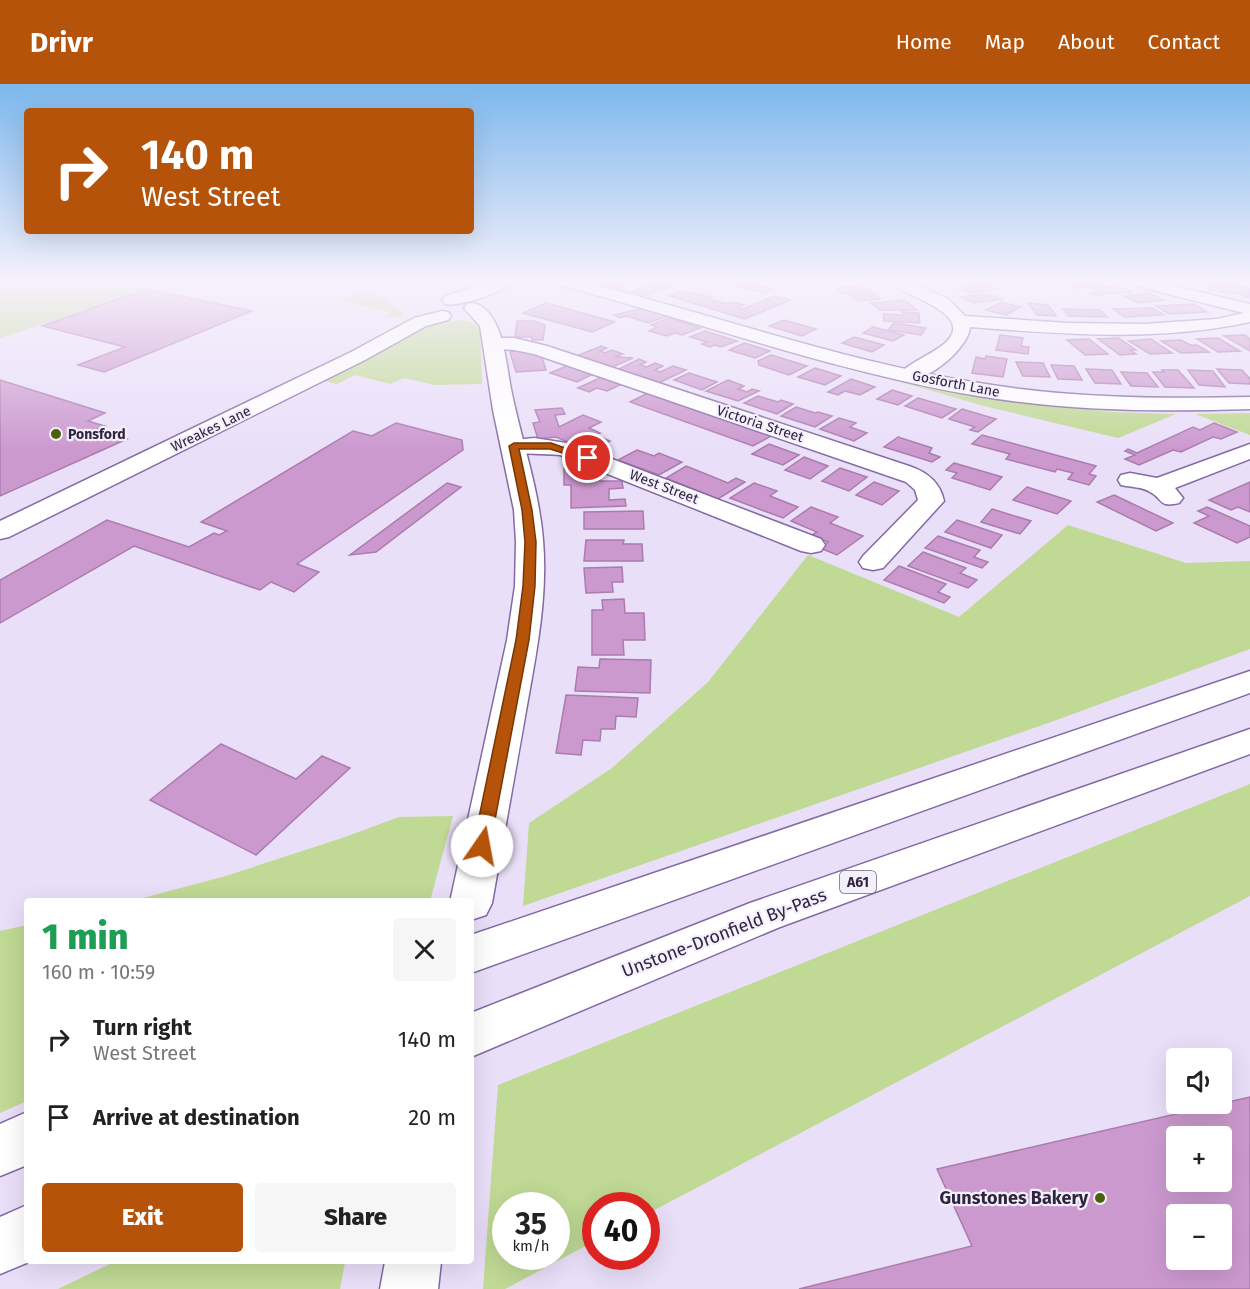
<!DOCTYPE html>
<meta charset="utf-8">
<style>
body{margin:0;font-family:"Fira Sans",sans-serif;background:#f6f6f6;color:#222;height:100vh;display:flex;flex-direction:column;font-size:22px;white-space:nowrap}
*{box-sizing:border-box;margin:0}
p{font-size:20px;color:#767676}
.icon{flex:none;width:33px;height:33px;fill:none;stroke:currentColor;stroke-width:2;stroke-linecap:round;stroke-linejoin:round}
.map{position:relative;flex:1;overflow:hidden}
.drawer{position:absolute;left:24px;top:814px;width:450px;height:366px;display:flex;flex-direction:column;background:#fff;border-radius:6px;box-shadow:0 6px 24px #0002}
.drawer>*{flex:none}
.top-card{position:absolute;left:24px;top:24px;width:450px;height:126px;border-radius:6px;box-shadow:0 6px 24px #0002;background:#b45309;color:#fff;overflow:hidden}
.controls{position:absolute;left:1166px;top:964px;display:grid;gap:12px}
.controls a{display:grid;place-items:center;width:66px;height:66px;border-radius:6px;background:#fff;box-shadow:0 6px 24px #0002;font-size:30px}
.speed{position:absolute;left:492px;top:1108px;display:flex;gap:12px;font-size:30px;font-weight:700;text-align:center}
.speed>*{display:grid;place-content:center;width:78px;height:78px;border-radius:50%;background:#fff;box-shadow:0 6px 24px #0002;line-height:1}
.speed small{font-size:15px;font-weight:400}
.speed .limit{border:9px solid #d22;background:#fff;color:#111}
.pin{position:absolute;display:grid;place-items:center;width:51px;height:51px;color:#fff;margin:-26px;border:3px solid #fff;border-radius:50%;box-shadow:0 2px 6px #0007}
.me{position:absolute;width:66px;margin:-33px;rotate:12deg;stroke-linejoin:round;filter:drop-shadow(0 0 4px #0008)}
.turn{display:flex;align-items:center;gap:21px;height:126px;padding:0 18px;font-size:27px}
.turn .icon{width:78px;height:78px;stroke-width:2.5}
.turn b{display:block;font-size:42px;line-height:51px}
.round{display:grid;place-items:center;flex:none;width:63px;height:63px;border-radius:6px;background:#f6f6f6}
.head{display:flex;align-items:center;justify-content:space-between;height:102px;padding:0 18px}
h1{font-size:36px;font-weight:800;line-height:45px;color:#1e9e55}
.cta{display:flex;gap:12px;margin-top:auto;padding:12px 18px}
.cta a{flex:1;height:69px;border-radius:6px;background:#b45309;color:#fff;font-size:24px;font-weight:800;line-height:69px;text-align:center}
.cta a+a{background:#f6f6f6;color:#222}
ul{padding:0;list-style:none}
li{display:flex;align-items:center;gap:18px;height:78px;padding:0 18px}
li div{flex:1}
li b{display:block;font-size:22px}
li em{font-style:normal}
header{display:flex;align-items:center;gap:36px;box-sizing:border-box;height:84px;padding:0 30px;background:#b45309;color:#fff}
header strong{font-size:28px}
nav{display:flex;gap:33px;margin-inline-start:auto;font-size:21px}
.map>svg:first-child{display:block}
</style>
<header>
<strong>Drivr</strong>
<nav><a>Home</a><a>Map</a><a>About</a><a>Contact</a></nav>
</header>
<div class="map">
<svg width="1250" height="1205" viewBox="0 0 1250 1205">
<rect width="100%" height="100%" fill="#eadff9"/>
<g fill="#c0d994" fill-rule="evenodd">
<path d="M0 198H170L0 254Z"/>
<path d="M369 206 403 228 401 234 386 232 392 228 339 217Z"/>
<path d="M462 236 474 239 480 245 482 300 435 301 404 294 390 300 355 291 337 300 321 296 425 244 443 238Z"/>
<path d="M897 297 983 314 1113 328 1176 330 1118 354 984 322Z"/>
<path d="M1250 329V351L1195 330Z"/>
<path d="M1068 441 1186 479 1250 477V565L1051 638 523 822 529 739 612 684 708 598 808 471 959 533Z"/>
<path d="M1250 700V812L647 1130 646 1122H596L595 1157 505 1205H483L498 1001ZM506 1122H556V1173H506Z"/>
<path d="M453 732 430 817H131L226 792 342 754 399 733Z"/>
<path d="M27 841V1017L0 1029V847Z"/>
<path d="M114 1178H345L340 1205H58Z"/>
</g>
<g fill="#cc99cf" stroke="#ab7bae" stroke-width="1.5" fill-rule="evenodd">
<path d="M596 198H620L629 201 619 205Z"/>
<path d="M656 198H679L647 211 632 208Z"/>
<path d="M981 198 997 205 970 209 958 204Z"/>
<path d="M1063 198H1095L1103 201 1077 204Z"/>
<path d="M1206 198H1232L1234 202 1250 204V214L1244 213 1243 210 1208 206Z"/>
<path d="M745 199 773 205 765 209 737 202Z"/>
<path d="M864 202 881 215 859 217 850 210H843L836 204Z"/>
<path d="M1119 202 1131 208 1094 211 1089 209 1100 208 1092 204Z"/>
<path d="M147 205 252 227 104 288 78 281 125 263 42 242Z"/>
<path d="M683 207 712 213 709 215 728 220 733 218 744 221 738 224 743 225 774 212 790 216 745 235 669 212Z"/>
<path d="M1149 209 1164 216 1139 219 1124 212Z"/>
<path d="M985 210 1003 215 974 219 961 213Z"/>
<path d="M904 216 917 226H880L871 219Z"/>
<path d="M1001 218 1021 223 1006 231 986 226Z"/>
<path d="M546 219 615 238 592 248 523 229Z"/>
<path d="M1028 219 1048 221 1056 232 1037 231Z"/>
<path d="M1193 220 1207 228 1169 230 1156 222Z"/>
<path d="M644 224 668 232 648 239 627 232 620 234 614 231Z"/>
<path d="M1152 224 1164 231 1124 233 1113 225Z"/>
<path d="M1063 225 1100 226 1107 233 1069 232Z"/>
<path d="M902 228 919 229 920 239 884 237 883 230 902 231Z"/>
<path d="M669 234 700 244 682 251 675 249 667 252 649 247 657 243 651 241Z"/>
<path d="M784 236 816 245 802 252 769 242Z"/>
<path d="M517 237H534L545 241 543 256H532V253H515Z"/>
<path d="M894 239 926 244 921 251 888 246Z"/>
<path d="M873 243 904 251 893 257 863 249Z"/>
<path d="M705 247 737 257 721 263 715 261 710 263 702 260 707 258 690 253Z"/>
<path d="M1000 251 1023 254 1021 262 1029 263 1028 270 996 266Z"/>
<path d="M1245 251 1250 255V267L1224 252Z"/>
<path d="M854 253 884 261 872 268 842 259Z"/>
<path d="M1119 254 1136 266H1130L1136 270 1120 271 1098 255Z"/>
<path d="M1218 254 1240 267 1218 268 1197 255Z"/>
<path d="M1089 255 1108 270 1085 271 1067 256Z"/>
<path d="M1151 255 1172 269 1150 270 1129 257Z"/>
<path d="M1181 256 1190 261H1197L1209 268 1181 269 1161 257Z"/>
<path d="M744 259 770 267 755 274 729 266Z"/>
<path d="M601 262 607 264 600 267 605 269 612 266 623 270 615 273 633 274 610 284 577 272Z"/>
<path d="M526 264 541 270 546 286 516 288 510 268Z"/>
<path d="M771 271 807 282 789 291 759 281 758 277Z"/>
<path d="M986 272 1007 275 1003 293 972 289 976 273 985 275Z"/>
<path d="M639 275 646 278 640 281 647 283 655 279 663 282 655 286 660 288 673 282 686 286 659 299 617 286Z"/>
<path d="M1016 278 1043 279 1050 293 1023 292Z"/>
<path d="M569 281 595 289 577 298 550 289Z"/>
<path d="M1051 281 1074 282 1082 296 1058 295Z"/>
<path d="M815 284 841 292 825 301 798 293Z"/>
<path d="M1086 285 1112 286 1121 300 1095 299Z"/>
<path d="M1217 285 1242 286 1250 295V300L1229 299Z"/>
<path d="M1162 286H1178L1194 304 1165 303 1153 288H1164Z"/>
<path d="M1188 286 1213 287 1225 303 1199 301Z"/>
<path d="M1121 288 1147 289 1158 303 1131 302Z"/>
<path d="M689 289 717 298 702 306 674 296Z"/>
<path d="M604 292 624 299 607 307 597 304 589 308 578 304Z"/>
<path d="M851 295 875 303 860 311 845 307 838 311 828 308Z"/>
<path d="M0 296 105 329 88 337 105 342 97 345 127 355 0 412Z"/>
<path d="M728 296 744 302 738 305 747 308 752 305 759 307 738 317 706 307Z"/>
<path d="M892 306 912 312 898 321 877 315Z"/>
<path d="M650 308 773 351 753 362 630 318Z"/>
<path d="M758 312 778 318 781 316 793 320 777 330 744 319Z"/>
<path d="M918 314 956 325 942 334 905 322Z"/>
<path d="M796 323 815 329 818 328 832 332 815 343 781 332Z"/>
<path d="M562 324 565 330 555 331 559 343 583 331 601 338 589 344 600 349 595 351 610 357 590 367 556 353 538 355 533 339 540 338 535 326Z"/>
<path d="M962 325 996 335 978 348 970 346 975 343 949 335Z"/>
<path d="M839 334 856 339 850 343 867 349 854 357 820 345Z"/>
<path d="M396 339 462 356 463 366 297 480 319 488 294 508 271 498 260 506 134 462 0 539V496L107 436 189 463 214 449 219 451 227 447 201 438 353 347 372 352Z"/>
<path d="M1214 339 1237 348 1221 355 1213 353 1181 368 1173 366 1139 381 1125 375 1135 371 1125 367 1128 365 1137 369 1193 343 1200 346Z"/>
<path d="M982 351 1096 382 1089 390 1096 392 1089 401 1068 395 1073 389 1057 385 1055 388 1006 375 1010 370 972 360Z"/>
<path d="M898 353 932 364 929 369 940 373 932 378 884 363Z"/>
<path d="M769 360 799 371 783 381 752 370Z"/>
<path d="M637 366 654 372 659 369 682 378 659 391 618 376Z"/>
<path d="M804 373 828 382 810 395 785 386Z"/>
<path d="M954 379 1002 393 990 406 952 394 957 389 946 386Z"/>
<path d="M686 382 728 399 736 394 745 398 718 415 666 394Z"/>
<path d="M564 384H590V392H600V397H622L623 404 609 405V416L625 415 626 422 571 424V401H564Z"/>
<path d="M840 384 867 393 849 407 822 397Z"/>
<path d="M874 398 899 407 882 421 856 411Z"/>
<path d="M1250 398V428L1238 423 1231 426 1209 416Z"/>
<path d="M447 399 461 403 376 468 350 471Z"/>
<path d="M754 399 777 407 770 412 798 423 783 434 730 414Z"/>
<path d="M1027 403 1071 417 1057 430 1013 416Z"/>
<path d="M1114 411 1173 439 1156 447 1097 418Z"/>
<path d="M811 423 838 433 830 439 863 452 837 471 820 464 828 458 812 451 817 448 791 437Z"/>
<path d="M1207 423 1250 442V453L1237 459 1194 439 1209 432 1198 427Z"/>
<path d="M992 425 1031 437 1020 450 981 438Z"/>
<path d="M643 427 644 445H584V428Z"/>
<path d="M957 436 1002 451 991 464 945 448Z"/>
<path d="M938 452 980 466 974 473 988 478 982 484 925 464Z"/>
<path d="M586 456H624L623 460H642L643 477H584Z"/>
<path d="M923 468 966 484 960 489 977 496 968 504 908 482Z"/>
<path d="M899 482 946 500 938 508 950 513 944 519 884 496Z"/>
<path d="M622 483 623 498H612L613 508 586 509 584 484Z"/>
<path d="M624 515 625 529H644L645 556H623L624 571H592V526H603L602 516Z"/>
<path d="M600 575 651 576 650 609 575 607 578 583 599 584Z"/>
<path d="M566 611 638 614 636 633 616 632 615 645H601L600 657 583 656 581 671 556 669Z"/>
<path d="M221 660 296 695 322 672 350 684 256 771 150 716Z"/>
<path d="M1250 1013V1205H799L972 1162 937 1085ZM1176 1053H1221V1098H1176ZM1176 1131H1221V1176H1176Z"/>
</g>
<g fill="none" stroke-linecap="round" stroke-linejoin="round">
<defs>
<g id="minor">
<path d="M892 198H911L948 215 965 232 1068 239 1144 240 1217 235 1244 229 1132 201 1130 198H1157L1250 220V238C1157 258 1064 250 970 243 968 266 923 302 901 296L898 292C906 280 931 271 944 260 979 229 904 214 892 198Z"/>
<path d="M494 254H514L547 262 909 382C927 388 940 398 944 417L883 484 873 486 863 484 859 478 863 472 918 416 915 406 906 398 534 270 514 266 487 264 485 260 487 256Z"/>
<path d="M534 354 573 360 821 455 825 461 821 467 811 469 801 467 560 371C543 369 522 371 506 367L502 362 506 357Z"/>
<path d="M1250 360V375L1175 404 1183 414 1179 419C1158 424 1164 415 1150 408 1143 403 1130 403 1121 401L1118 396 1121 391 1130 389 1157 394Z"/>
</g>
<g id="tertiary">
<path d="M491 198H511C502 209 459 223 445 220L442 216 445 212Z"/>
<path d="M558 198H584C715 231 845 278 979 299 1069 314 1159 315 1250 313V325C1159 328 1068 327 978 312 836 288 699 238 560 201Z"/>
<path d="M473 219C503 226 506 279 511 305 521 355 539 405 543 456 548 513 536 571 526 627 515 691 503 755 492 819L486 831 471 836V818H450L507 556 515 502 516 458 514 426 493 326 480 242 464 224 467 220Z"/>
<path d="M442 227 448 228 451 232 448 236 426 242 365 276 9 453 0 455V437L351 268 414 234Z"/>
<path d="M385 1178H441L438 1205H380Z"/>
</g>
<g id="trunk">
<path d="M1250 587V609L471 889V851Z"/>
<path d="M1250 645V670L780 843 471 973V929L750 819Z"/>
<path d="M27 1028V1081L0 1092V1040Z"/>
<path d="M27 1121 29 1178 0 1190V1133Z"/>
</g>
</defs>
<use href="#minor" stroke="#8469a4" stroke-width="3"/>
<use href="#tertiary" stroke="#8469a4" stroke-width="3"/>
<use href="#trunk" stroke="#8469a4" stroke-width="3"/>
<use href="#minor" fill="#fff" fill-rule="evenodd"/>
<use href="#tertiary" fill="#fff" fill-rule="evenodd"/>
<use href="#trunk" fill="#fff" fill-rule="evenodd"/>
</g>
<linearGradient id="sky" x2="0" y2="1"><stop stop-color="#7cb7ec"/><stop offset="0.54" stop-color="#f6f1fc"/><stop offset="1" stop-color="#f6f1fc" stop-opacity="0"/></linearGradient>
<rect width="1250" height="366" fill="url(#sky)"/>
<path fill="#b45309" stroke="#753606" stroke-width="1.5" d="M551 359 593 374 588 377 550 365H519L532 426 536 458 535 502 529 556 490 762 487 766 482 768 476 766 473 762 516 556 523 502 525 458 522 426 509 362 514 359Z"/>
<g fill="#4a610c" stroke="#f4effc" stroke-width="2">
<circle cx="56" cy="350" r="6"/>
<circle cx="1100" cy="1114" r="6"/>
</g>
<g text-anchor="middle" dominant-baseline="central" stroke-width="4.5" stroke-linejoin="round" paint-order="stroke">
<g font-size="14" fill="#30253e" stroke="#f4effc">
<text transform="translate(956 300) rotate(11)">Gosforth Lane</text>
<text transform="translate(760 340) rotate(18)">Victoria Street</text>
<text transform="translate(211 345) rotate(-26)">Wreakes Lane</text>
<text transform="translate(664 403) rotate(21)">West Street</text>
</g>
<g font-size="14" font-weight="bold" fill="#30253e" stroke="#f4effc" text-anchor="start">
<text x="68" y="350">Ponsford</text>
</g>
<rect fill="#f4effc" stroke="#6b6277" stroke-width="1.5" x="840" y="787" width="36" height="22" rx="4.5"/>
<g font-size="14" font-weight="bold" fill="#30253e">
<text x="858" y="798">A61</text>
</g>
<g font-size="18" fill="#30253e" stroke="#f4effc">
<text transform="translate(724 849) rotate(-21)">Unstone-Dronfield By-Pass</text>
</g>
<g font-size="18" font-weight="bold" fill="#30253e" stroke="#f4effc" text-anchor="end">
<text x="1088" y="1114">Gunstones Bakery</text>
</g>
</g>
</svg>
<div class="controls">
<a><svg class="icon" aria-label="sound" viewBox="0 0 24 24"><path d="M4 9h4l5-4v14l-5-4H4zM17 9q2 3 0 6"/></svg></a>
<a>+</a>
<a>−</a>
</div>
<div class="speed"><div>35<small>km/h</small></div><div class="limit">40</div></div>
<div class="pin" style="left:588px;top:374px;background:#d93025"><svg class="icon" aria-label="arrive" viewBox="0 0 24 24"><path d="M6 21V4h12l-3 4 3 4H6"/></svg></div>
<svg class="me" style="left:482px;top:762px" viewBox="-20 -20 40 40"><circle r="19" fill="#fff"/><path d="M0-13L10 11 0 6-10 11z" fill="#b45309"/></svg>
<div class="top-card">
<div class="turn"><svg class="icon" aria-label="right" viewBox="0 0 24 24"><path d="M7 20v-9h11M14 6l5 5-5 5"/></svg><div><b>140 m</b>West Street</div></div>
</div>
<section class="drawer">
<div class="head"><div><h1>1 min</h1><p>160 m · 10:59</p></div><a class="round"><svg class="icon" aria-label="close" viewBox="0 0 24 24"><path d="M6 6l12 12M18 6L6 18"/></svg></a></div>
<ul>
<li><svg class="icon" aria-label="right" viewBox="0 0 24 24"><path d="M7 20v-9h11M14 6l5 5-5 5"/></svg><div><b>Turn right</b><p>West Street</p></div><em>140 m</em></li>
<li><svg class="icon" aria-label="arrive" viewBox="0 0 24 24"><path d="M6 21V4h12l-3 4 3 4H6"/></svg><div><b>Arrive at destination</b></div><em>20 m</em></li>
</ul>
<div class="cta"><a>Exit</a><a>Share</a></div>
</section>
</div>
